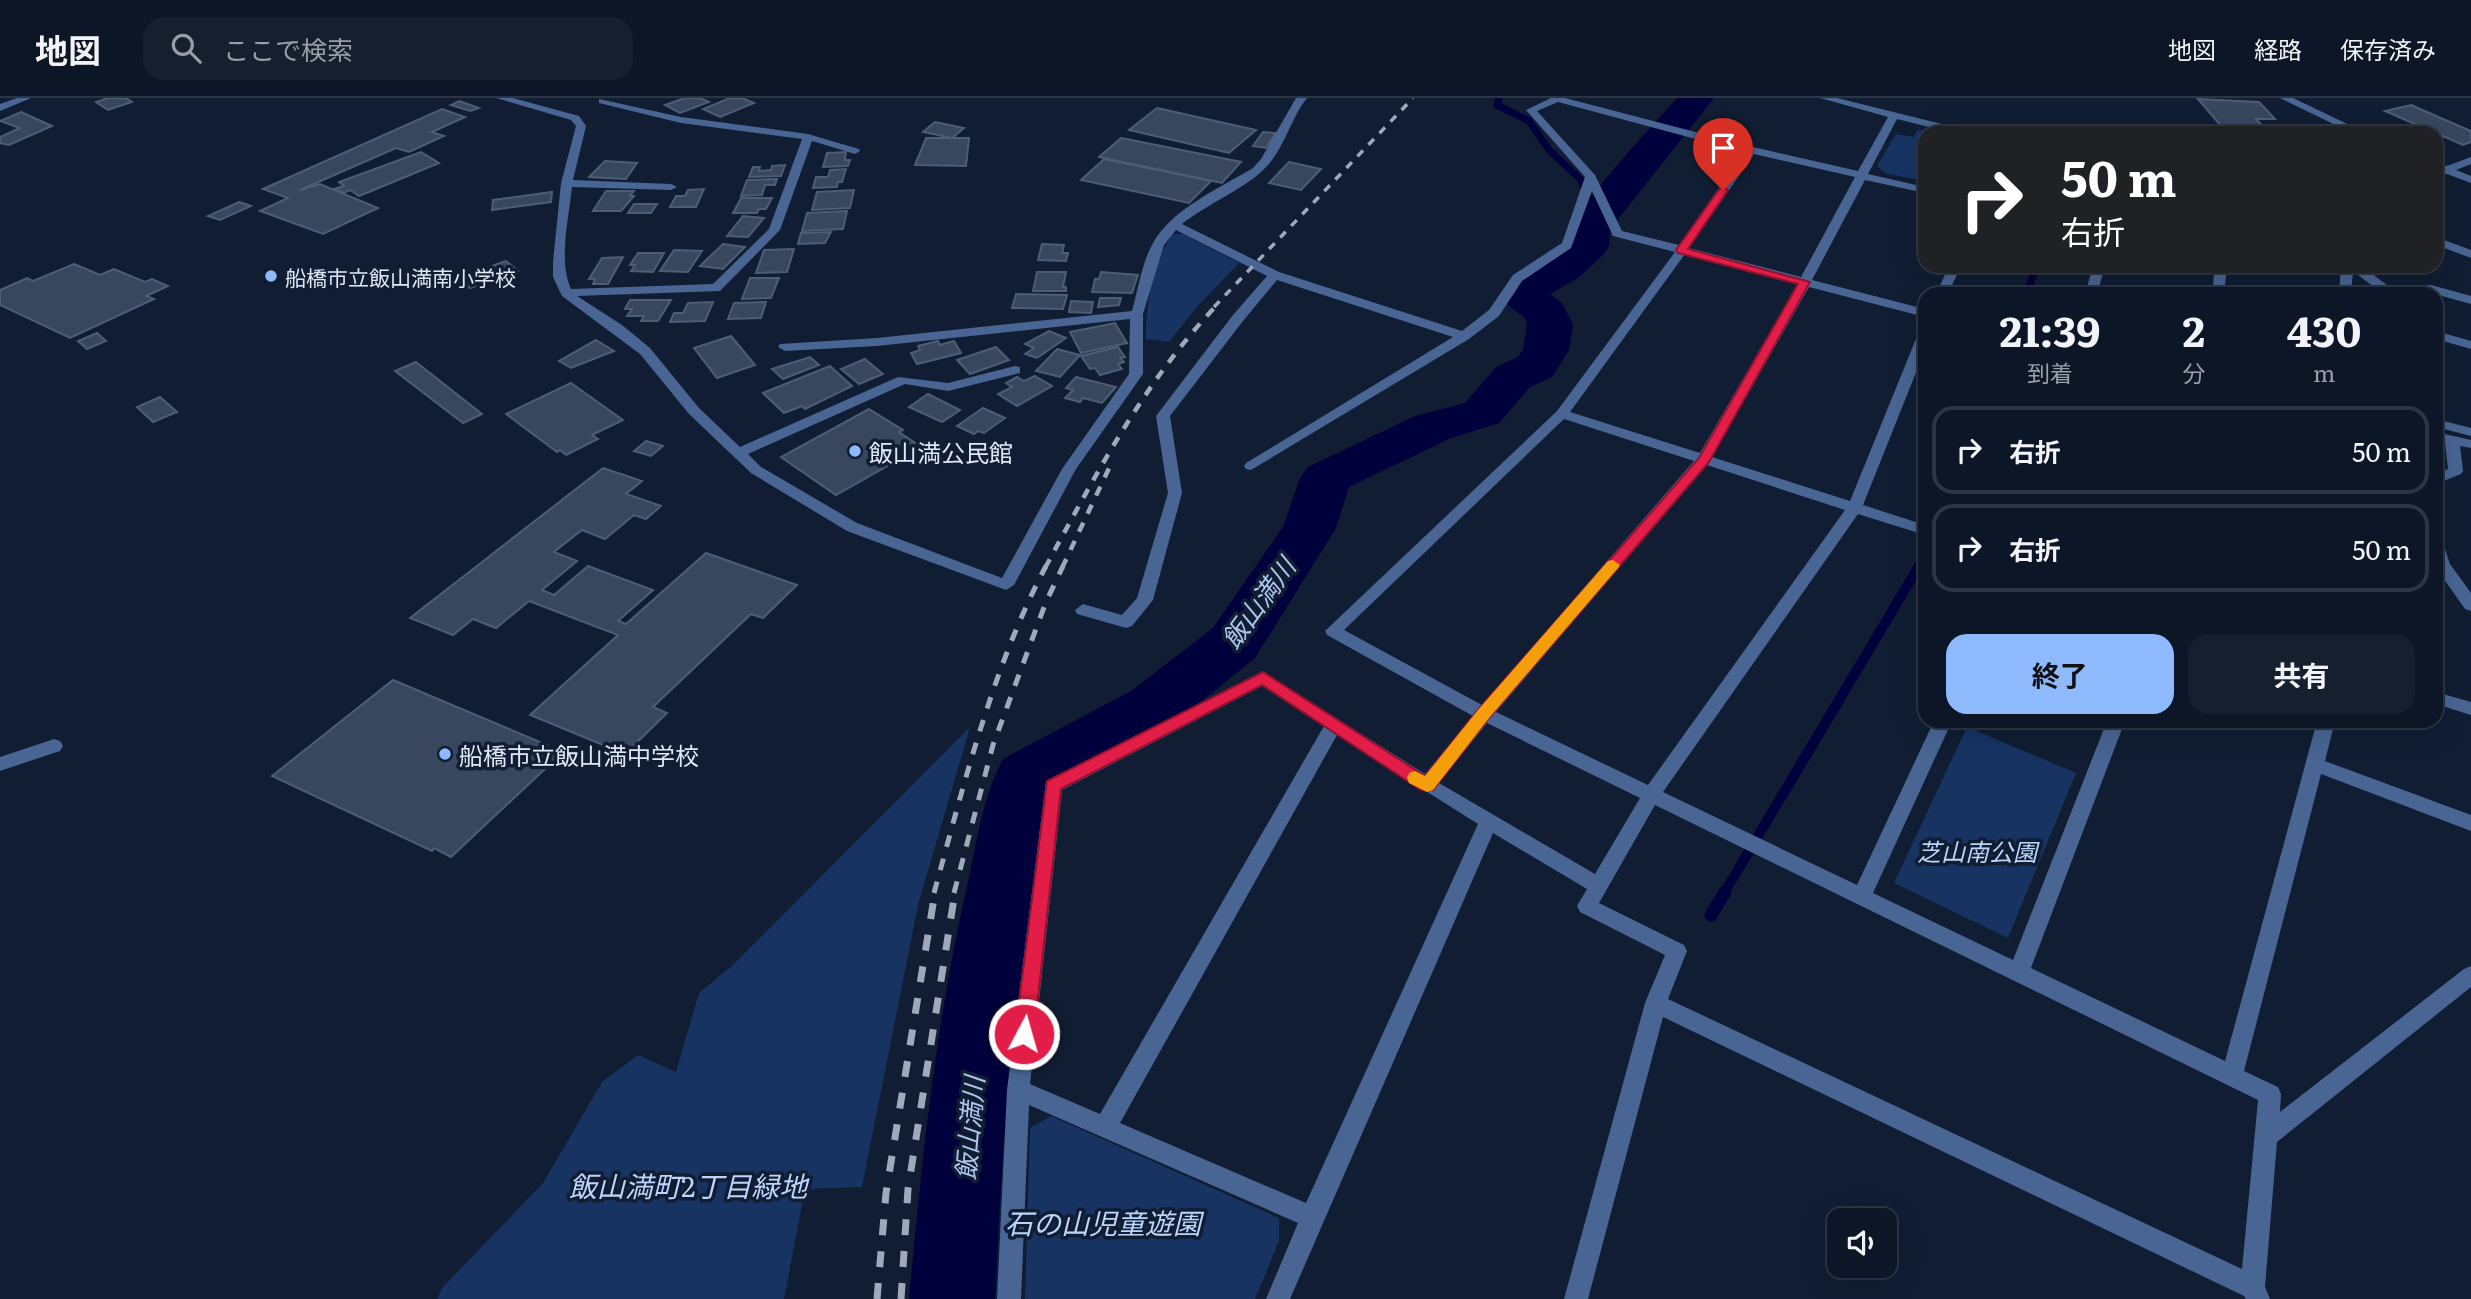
<!DOCTYPE html>
<html lang="ja">
<meta charset="utf-8">
<style>
body{margin:0;font-family:Literata,"Noto Sans JP",serif;background:#151f2e;color:#f1f3f6;height:100vh;display:flex;flex-direction:column;font-size:26px;white-space:nowrap}
*{box-sizing:border-box;margin:0}
p{font-size:23px;color:#9a9fa7}
.icon{flex:none;width:38px;height:38px;fill:none;stroke:currentColor;stroke-width:2;stroke-linecap:round;stroke-linejoin:round}
.map{position:relative;flex:1;overflow:hidden}
.panel{position:absolute;left:1918px;top:189px;width:525px;height:441px;display:flex;flex-direction:column;background:#0c1626;border-radius:21px;box-shadow:0 7px 28px #0002,0 0 0 2px #2c3543}
.panel>*{flex:none}
.banner{position:absolute;left:1918px;top:28px;width:525px;height:147px;border-radius:21px;box-shadow:0 7px 28px #0002,0 0 0 2px #2c3543;background:#202124;color:#fff;overflow:hidden}
.tools{position:absolute;left:1827px;top:1110px;display:grid;gap:14px}
.tools a{display:grid;place-items:center;width:70px;height:70px;border-radius:14px;background:#0c1626;box-shadow:0 7px 28px #0002,0 0 0 2px #2c3543;font-size:35px}
.pin{position:absolute;display:grid;place-items:center;width:60px;height:60px;color:#fff;margin:-72px -30px;border-radius:50% 50% 50% 0;rotate:-45deg;box-shadow:0 0 7px #0007}
.pin .icon{rotate:45deg}
.me{position:absolute;width:77px;margin:-38px;rotate:6deg;stroke-linejoin:round;filter:drop-shadow(0 0 5px #0008)}
.turn{display:flex;align-items:center;gap:24px;height:147px;padding:0 28px;font-size:32px}
.turn .icon{width:91px;height:91px;stroke-width:2.5}
.turn b{display:block;font-size:49px;line-height:60px}
.eta{display:flex;justify-content:space-evenly;align-items:center;height:119px;text-align:center}
.eta b{font-size:42px;font-weight:700;line-height:49px}
.button{display:flex;gap:14px;margin-top:auto;padding:14px 28px}
.button a{flex:1;height:80px;border-radius:21px;background:#8eb9fd;color:#111;font-size:28px;font-weight:700;line-height:80px;text-align:center}
.button a+a{background:#151f2e;color:#f1f3f6}
ul{padding:0;list-style:none}
li{display:flex;align-items:center;gap:21px;height:88px;margin:0 14px 10px;padding:0 14px;border:4px solid #2c3543;border-radius:21px}
li div{flex:1}
li b{display:block;font-size:26px}
li em{font-style:normal}
header{display:flex;align-items:center;gap:42px;box-sizing:border-box;height:98px;padding:0 35px;background:#0c1626;border-bottom:2px solid #2c3543}
header strong{font-size:33px}
nav{display:flex;gap:38px;margin-inline-start:auto;font-size:24px}
.search{width:490px;height:63px;background:#151f2e;display:flex;align-items:center;gap:18px;box-sizing:border-box;padding:0 24px;border-radius:21px;color:#9a9fa7;font-size:26px}
.map>svg:first-child{display:block}
</style>
<header>
<strong>地図</strong>
<div class="search"><svg class="icon" aria-label="search" viewBox="0 0 24 24"><circle cx="10" cy="10" r="6"/><path d="M15 15l6 6"/></svg>ここで検索</div>
<nav><a>地図</a><a>経路</a><a>保存済み</a></nav>
</header>
<div class="map">
<svg width="2471" height="1201" viewBox="0 0 2471 1201">
<rect width="100%" height="100%" fill="#101d32"/>
<g fill="#163362">
<path d="M1918 31 1934 35H1925V84L1885 75 1877 68 1896 36 1914 39Z"/>
<path d="M1173 136H1183L1239 165 1195 211 1169 244 1146 241C1145 211 1153 160 1173 136Z"/>
<path d="M970 629 918 807 862 1089 805 1091 784 1201H437L442 1190 543 1085 602 984 638 957 676 974 699 895 733 867Z"/>
<path d="M1967 629 2076 675 2008 840 1894 785Z"/>
<path d="M1051 1018 1279 1120V1143L1255 1201H1025L1030 1030Z"/>
</g>
<g fill="none" stroke-linecap="round" stroke-linejoin="round">
<g stroke="#00003d" stroke-width="7">
<path d="M1499 0 1497 7 1529 23 1549 52 1580 81 1599 120"/>
<path d="M2026 196 2037 168"/>
</g>
<path stroke="#00003d" stroke-width="9" d="M1918 470 1925 458"/>
<path stroke="#00003d" stroke-width="10" d="M1724 795 1919 468"/>
<path stroke="#00003d" stroke-width="13" d="M1711 817 1725 794"/>
<path fill="#00003d" fill-rule="evenodd" d="M1677 0H1714L1619 120 1610 134 1609 148 1603 157 1578 180 1550 196 1562 205 1573 227 1569 252 1552 279 1530 289 1499 325 1451 340 1349 389 1336 430 1255 560 1175 625 1055 693C1039 768 1025 843 1016 919 1004 1012 1000 1107 995 1201H909C922 1061 936 922 968 784 977 743 983 698 1003 661L1131 593 1213 530 1283 429 1300 380 1308 369 1415 318 1465 305 1496 269 1518 259 1523 252 1527 227 1525 220 1509 208 1503 199 1522 174 1548 162 1567 144C1570 113 1653 28 1677 0Z"/>
</g>
<g fill="#38475e" stroke="#4d5d76" stroke-width="2">
<path d="M108 0H126L132 4 108 12 96 4Z"/>
<path d="M685 0H700L709 4 680 15 665 7Z"/>
<path d="M730 0H742L754 5 720 19 703 11Z"/>
<path d="M2198 1 2259 4 2275 21H2256L2269 35H2227Z"/>
<path d="M459 3 479 10 470 13 451 7Z"/>
<path d="M2411 7 2471 33V44L2463 47 2385 13Z"/>
<path d="M1157 10 1256 32 1229 55 1129 32Z"/>
<path d="M442 11 465 19 432 34 444 38 409 54 396 50 300 92 320 86 378 110 323 136 260 113 288 100 263 91Z"/>
<path d="M21 14 52 28 9 47 0 45V39L20 30 0 23Z"/>
<path d="M935 24 964 30 952 40 923 34Z"/>
<path d="M1263 34 1276 35 1266 50 1253 48Z"/>
<path d="M926 40H969L966 68 915 67Z"/>
<path d="M1121 40 1241 64 1222 85 1099 59Z"/>
<path d="M421 54 439 65 359 98 350 92 344 95 334 91 344 88 339 84Z"/>
<path d="M846 54 845 62H850L848 68 823 69 827 55Z"/>
<path d="M1104 61 1211 83 1189 105 1081 82Z"/>
<path d="M605 63 637 65 626 81 589 79Z"/>
<path d="M1289 64 1321 71 1301 92 1269 85Z"/>
<path d="M785 67 781 78 749 79 753 69H760L759 73 771 72 772 68Z"/>
<path d="M846 71 842 84H838L837 89 813 90 816 79H828L830 72Z"/>
<path d="M777 81 775 87H765L762 97 741 98 747 82Z"/>
<path d="M704 91 696 109H670L676 98H685L688 92Z"/>
<path d="M854 92 850 110 812 112 817 94Z"/>
<path d="M606 93H634L630 98H634L621 113H593Z"/>
<path d="M552 94 551 104 492 112 493 102Z"/>
<path d="M741 100H772L766 111H759L757 115H733Z"/>
<path d="M239 104 251 108 220 122 208 118Z"/>
<path d="M634 106H657L651 115H628Z"/>
<path d="M847 113 843 131 802 133 807 115Z"/>
<path d="M743 118 764 120 748 139 727 138Z"/>
<path d="M831 134 825 145 798 146 801 135Z"/>
<path d="M723 146 745 149 723 171 700 168Z"/>
<path d="M1042 146 1064 147 1062 155H1068L1066 163 1038 162Z"/>
<path d="M794 151 787 174 756 175 764 152Z"/>
<path d="M674 152 702 153 688 174 660 173Z"/>
<path d="M638 155H664L653 174 631 173 635 167H630Z"/>
<path d="M623 159 608 186H593L595 181H589L602 160Z"/>
<path d="M506 163 518 173 470 190 458 180Z"/>
<path d="M74 166 100 177 114 171 145 184 152 181 168 188 146 198 154 201 70 240 0 207V192L27 180 33 183Z"/>
<path d="M1037 174H1066L1063 189H1066V193H1033Z"/>
<path d="M1101 174 1138 177 1132 195 1092 194 1095 181H1099Z"/>
<path d="M750 180H779L771 200 742 201Z"/>
<path d="M1016 196 1067 197 1063 211 1012 210Z"/>
<path d="M1100 200H1121L1119 207 1098 209Z"/>
<path d="M630 202H671L658 223H641L644 218H627L632 211H625Z"/>
<path d="M1071 203 1093 204 1091 215 1069 214Z"/>
<path d="M713 204 705 223 670 224 674 215H683L688 205Z"/>
<path d="M766 204 761 220 728 221 734 205Z"/>
<path d="M1115 225 1127 245 1081 255 1070 234Z"/>
<path d="M1049 233 1066 240 1037 260 1025 256 1034 250 1025 246Z"/>
<path d="M97 235 106 243 87 251 78 243Z"/>
<path d="M731 238 755 267 717 280 694 250Z"/>
<path d="M596 242 614 253 571 270 559 263Z"/>
<path d="M938 243 940 247 954 243 961 255 917 266 911 255 920 252 918 248Z"/>
<path d="M996 249 1009 262 970 276 957 262Z"/>
<path d="M1118 249 1125 259 1120 260 1124 264 1118 266 1122 271 1100 277 1095 270 1090 271 1081 258Z"/>
<path d="M1057 251 1080 257 1060 279 1036 273Z"/>
<path d="M810 259 819 267 783 281 772 271Z"/>
<path d="M865 261 883 276 859 286 841 271Z"/>
<path d="M416 264 482 316 463 325 395 273Z"/>
<path d="M830 268 852 288 805 311 802 308 784 315 763 295Z"/>
<path d="M1035 278 1052 288 1017 308 998 296 1012 289 1006 285 1017 279 1024 283Z"/>
<path d="M1076 279 1116 289 1102 305 1083 300 1080 304 1065 300 1073 292 1066 290Z"/>
<path d="M571 285 623 322 592 337 598 341 566 357 560 352 557 354 506 316Z"/>
<path d="M928 296 960 312 942 324 909 309Z"/>
<path d="M160 299 177 314 153 324 137 309Z"/>
<path d="M983 310 1005 320 984 335 978 333 974 336 957 328Z"/>
<path d="M869 311 903 332 899 334 921 349 836 397 781 359Z"/>
<path d="M646 343 663 348 651 358 634 353Z"/>
<path d="M603 370 642 383 626 396 661 408 646 421 634 417 605 441 582 432 554 454 577 463 542 492 554 497 588 468 653 492 618 523 626 526 706 455 797 487 763 520 751 516 653 609 667 615 625 656 530 617 618 537 529 503 496 530 473 521 453 537 410 520Z"/>
<path d="M393 582 547 647 545 650 561 656 451 759 434 750 432 753 272 678Z"/>
</g>
<g fill="none" stroke-linecap="round" stroke-linejoin="round">
<g fill="#486593" fill-rule="evenodd">
<path d="M17 0H31L0 13V6Z"/>
<path d="M496 0H513L579 18 586 28 573 82 671 86 677 89 671 92 572 89C569 120 558 162 571 191L713 186 769 131 802 41 681 25 599 5V1L681 19 808 36 859 51 860 53 855 56 812 43 780 132 720 193 577 198 622 227 650 250 699 310 740 349 898 279 948 285 1015 268 1020 269V275L948 293 905 286 748 356 761 369 857 425 1002 480 1062 371 1129 276 1130 221 877 248 785 253 778 249 780 246 877 240 1132 213C1138 192 1142 164 1153 145 1173 110 1220 90 1253 70L1261 61 1296 0H1307C1291 20 1285 48 1268 67 1249 89 1207 106 1182 126L1279 174 1462 233 1489 212 1513 177 1562 145 1585 79 1526 12 1551 0H1565L1753 49 1858 73 1888 19 1820 0H1837L1970 33 1971 35H1953L1897 21 1868 76 1925 89V95L1865 82 1812 182 1925 211V219L1809 189 1712 359 1850 403 1918 236 1925 232V252L1863 407 1925 427V437L1858 416 1663 694 1857 787 1934 623H1952L1873 795 2013 862 2107 623H2125L2031 870 2225 963 2317 623H2335L2325 663 2471 717V733L2321 676 2244 973 2278 989 2281 996 2280 1014 2464 871 2471 868V889L2277 1044 2265 1189 2270 1201H2246L2244 1198 1663 919 1588 1201H1564L1645 905 1665 857 1580 814 1577 808 1587 791 1493 735 1290 1201H1266L1298 1125 1029 1007 1021 1201H997L1007 992 1046 683 1263 574 1425 676 1473 618 1327 537 1325 533 1557 313 1675 154 1613 138 1592 93 1571 150 1522 183 1499 218 1469 241 1251 372 1246 371 1244 368 1246 365 1453 239 1277 182 1243 223 1170 318 1182 395 1153 502 1132 528 1126 530 1077 516 1075 512 1083 506 1122 517 1137 500 1168 395 1156 318 1233 217 1267 178 1176 132 1164 147 1143 216V276L1076 371 1014 487 1006 492 847 433 751 375 689 316 640 256 562 198 553 179V164L561 85 576 28 571 22ZM1558 4 1744 54 1679 147 1622 133 1595 77 1537 13ZM1754 56 1855 79 1801 179 1689 150ZM1685 156 1798 186 1700 355 1570 314ZM1564 321 1694 363 1482 607 1344 532ZM1707 367 1845 412 1648 687 1496 614ZM1262 588 1324 628 1100 1016 1030 986 1062 692ZM1487 625 1640 700 1595 776 1439 685ZM1337 637 1478 726 1306 1105 1120 1025ZM1655 707 2258 1002 2242 1171 1668 901 1687 853 1684 847 1599 805Z"/>
<path d="M2280 0H2293L2366 35H2352Z"/>
<path d="M2471 59V66L2456 72 2471 78V85L2447 76H2439L2436 65 2447 68Z"/>
<path d="M2436 139 2471 152V160L2436 147Z"/>
<path d="M1949 168H1961L1948 196H1936Z"/>
<path d="M2093 168H2105L2097 196H2085Z"/>
<path d="M2215 168H2227L2224 196H2212Z"/>
<path d="M2341 168H2362L2392 191 2431 187 2471 198V206L2431 195 2383 196 2353 173 2351 196H2339Z"/>
<path d="M2436 233 2471 243V251L2436 241Z"/>
<path d="M2436 321 2471 330V338L2436 329Z"/>
<path d="M2436 334 2471 342V350L2460 348 2463 373 2461 376 2436 386V376L2448 371 2445 344 2436 342Z"/>
<path d="M2436 441 2442 442 2450 466 2471 495V513L2465 511 2436 470Z"/>
<path d="M2436 594 2471 604V617L2436 606Z"/>
<path d="M54 641 60 643 63 648 60 653 0 673V659Z"/>
</g>
<path stroke="#9fa9ba" stroke-width="3.5" stroke-dasharray="8 8" stroke-linecap="butt" d="M1214 209 1413 0"/>
<g stroke="#9fa9ba" stroke-width="4.5" stroke-dasharray="10 10" stroke-linecap="butt">
<path d="M1045 470C1095 378 1144 284 1216 208"/>
<path d="M1062 470 1111 366"/>
</g>
<g stroke="#9fa9ba" stroke-width="5" stroke-dasharray="12 12" stroke-linecap="butt">
<path d="M934 795C964 686 993 568 1046 468"/>
<path d="M954 795 993 647 1046 504 1063 468"/>
</g>
<g stroke="#9fa9ba" stroke-width="7" stroke-dasharray="16 16" stroke-linecap="butt">
<path d="M877 1201 886 1095 935 794"/>
<path d="M901 1201 908 1091 955 794"/>
</g>
</g>
<path fill="#e11d48" stroke="#92132f" stroke-width="2" d="M1723 89 1728 92 1688 151 1810 184 1709 364 1489 620 1433 692H1421L1262 587 1061 691 1034 936 1031 943 1024 945 1018 943 1015 936 1047 683 1263 574 1425 678 1478 612 1699 360 1798 186 1678 155 1676 152 1720 90Z"/>
<path fill="#f59e0b" d="M1613 462 1620 467 1618 470 1489 620 1433 692 1427 694 1409 685 1407 680 1409 675 1415 673 1425 678 1478 612 1608 463Z"/>
<g fill="#8eb9fd" stroke="#101d32" stroke-width="2.5">
<circle cx="271" cy="178" r="7"/>
<circle cx="855" cy="353" r="7"/>
<circle cx="445" cy="656" r="7"/>
</g>
<g text-anchor="middle" dominant-baseline="central" stroke-width="7" stroke-linejoin="round" paint-order="stroke">
<g font-size="21" fill="#dee7f6" stroke="#101d32" text-anchor="start">
<text x="285" y="178">船橋市立飯山満南小学校</text>
</g>
<g font-size="24" fill="#dee7f6" stroke="#101d32" text-anchor="start">
<text x="869" y="353">飯山満公民館</text>
<text x="459" y="656">船橋市立飯山満中学校</text>
</g>
<g font-size="24" font-style="italic" fill="#bdd5fc" stroke="#101d32">
<text x="1977" y="752">芝山南公園</text>
</g>
<g font-size="26" font-style="italic" fill="#adc5ec" stroke="#101d32">
<text transform="translate(1257 504) rotate(-54)">飯山満川</text>
<text transform="translate(968 1030) rotate(-85)">飯山満川</text>
</g>
<g font-size="28" font-style="italic" fill="#bdd5fc" stroke="#101d32">
<text x="688" y="1087">飯山満町2丁目緑地</text>
<text x="1103" y="1124">石の山児童遊園</text>
</g>
</g>
</svg>
<div class="tools">
<a><svg class="icon" aria-label="sound" viewBox="0 0 24 24"><path d="M4 9h4l5-4v14l-5-4H4zM17 9q2 3 0 6"/></svg></a>
</div>
<div class="pin" style="left:1723px;top:92px;background:#d93025"><svg class="icon" aria-label="arrive" viewBox="0 0 24 24"><path d="M6 21V4h12l-3 4 3 4H6"/></svg></div>
<svg class="me" style="left:1024px;top:936px" viewBox="-20 -20 40 40"><circle r="17" fill="#e11d48" stroke="#fff" stroke-width="3"/><path d="M0-11L8 9 0 5-8 9z" fill="#fff"/></svg>
<div class="banner">
<div class="turn"><svg class="icon" aria-label="right" viewBox="0 0 24 24"><path d="M7 20v-9h11M14 6l5 5-5 5"/></svg><div><b>50 m</b>右折</div></div>
</div>
<section class="panel">
<div class="eta">
<div><b>21:39</b><p>到着</p></div>
<div><b>2</b><p>分</p></div>
<div><b>430</b><p>m</p></div>
</div>
<ul>
<li><svg class="icon" aria-label="right" viewBox="0 0 24 24"><path d="M7 20v-9h11M14 6l5 5-5 5"/></svg><div><b>右折</b></div><em>50 m</em></li>
<li><svg class="icon" aria-label="right" viewBox="0 0 24 24"><path d="M7 20v-9h11M14 6l5 5-5 5"/></svg><div><b>右折</b></div><em>50 m</em></li>
</ul>
<div class="button"><a>終了</a><a>共有</a></div>
</section>
</div>
